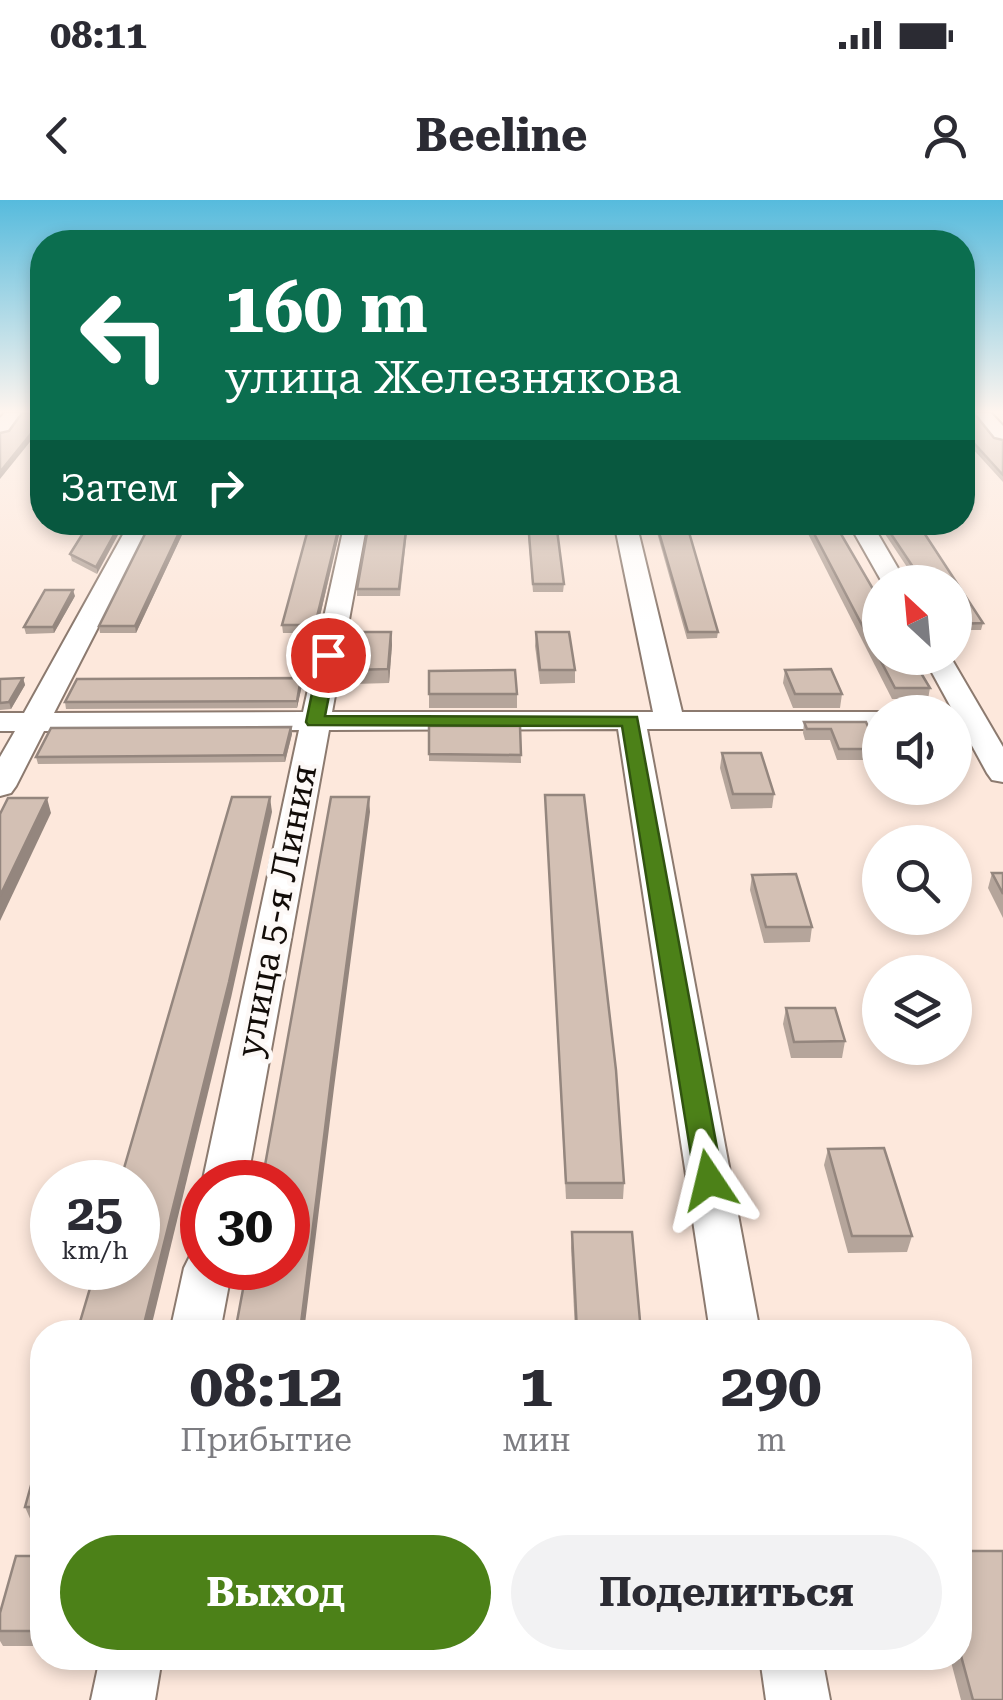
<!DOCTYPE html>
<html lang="ru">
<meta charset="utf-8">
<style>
body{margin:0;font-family:"Roboto Serif",serif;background:#f2f2f3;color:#2b2b33;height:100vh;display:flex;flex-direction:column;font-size:38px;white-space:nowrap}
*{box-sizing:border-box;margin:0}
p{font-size:32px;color:#7c7c81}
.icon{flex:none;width:55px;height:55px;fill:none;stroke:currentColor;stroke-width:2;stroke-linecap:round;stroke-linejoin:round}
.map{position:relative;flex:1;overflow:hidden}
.side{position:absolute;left:30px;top:1120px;width:942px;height:350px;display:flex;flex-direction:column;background:#fff;border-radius:40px;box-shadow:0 5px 15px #0003}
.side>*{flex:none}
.guide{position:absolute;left:30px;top:30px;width:945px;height:305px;border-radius:40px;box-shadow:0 5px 15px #0003;background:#0b6e4f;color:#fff;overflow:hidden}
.needle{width:65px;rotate:334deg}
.controls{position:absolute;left:862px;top:365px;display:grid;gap:20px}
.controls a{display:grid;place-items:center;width:110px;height:110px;border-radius:50%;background:#fff;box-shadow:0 5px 15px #0003;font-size:50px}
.speed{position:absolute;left:30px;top:960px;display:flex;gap:20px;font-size:50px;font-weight:700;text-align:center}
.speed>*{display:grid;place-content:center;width:130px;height:130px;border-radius:50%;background:#fff;box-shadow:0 5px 15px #0003;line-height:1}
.speed small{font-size:25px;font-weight:400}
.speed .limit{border:15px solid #d22;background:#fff;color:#111}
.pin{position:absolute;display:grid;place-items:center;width:85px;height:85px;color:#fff;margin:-42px;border:5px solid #fff;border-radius:50%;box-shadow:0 2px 10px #0007}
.me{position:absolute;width:110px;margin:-55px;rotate:350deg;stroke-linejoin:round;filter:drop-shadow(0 0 8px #0008)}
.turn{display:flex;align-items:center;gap:35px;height:210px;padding:0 30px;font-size:45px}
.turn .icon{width:130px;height:130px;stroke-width:2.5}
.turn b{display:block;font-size:70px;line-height:85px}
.then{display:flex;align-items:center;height:95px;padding:0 30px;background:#0003;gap:20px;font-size:38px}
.eta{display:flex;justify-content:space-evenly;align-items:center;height:170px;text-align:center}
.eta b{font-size:60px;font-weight:700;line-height:70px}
.primary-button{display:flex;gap:20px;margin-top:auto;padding:20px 30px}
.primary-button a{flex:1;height:115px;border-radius:60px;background:#4c8118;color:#fff;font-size:40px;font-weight:700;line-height:115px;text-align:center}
.primary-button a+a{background:#f2f2f3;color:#2b2b33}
.status{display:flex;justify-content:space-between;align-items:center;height:70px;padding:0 50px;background:#fff;direction:ltr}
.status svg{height:28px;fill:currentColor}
header{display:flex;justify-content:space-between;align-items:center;height:130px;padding:0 30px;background:#fff;font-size:45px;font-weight:700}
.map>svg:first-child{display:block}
</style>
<div class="status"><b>08:11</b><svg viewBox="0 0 49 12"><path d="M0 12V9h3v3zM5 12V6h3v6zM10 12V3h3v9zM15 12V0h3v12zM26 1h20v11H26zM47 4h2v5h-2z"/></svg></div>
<header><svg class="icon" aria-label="back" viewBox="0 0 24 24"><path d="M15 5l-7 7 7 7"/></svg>Beeline<svg class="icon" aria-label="person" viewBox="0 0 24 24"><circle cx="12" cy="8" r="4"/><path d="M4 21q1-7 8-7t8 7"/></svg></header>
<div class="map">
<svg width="1003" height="1500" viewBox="0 0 1003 1500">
<rect width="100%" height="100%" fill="#fde8dc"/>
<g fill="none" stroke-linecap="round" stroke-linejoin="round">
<defs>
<g id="minor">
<path d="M5 213H24L7 234 0 236V218Z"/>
<path d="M972 213H991L1003 226V243L996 241Z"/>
<path d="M130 322H152L54 513 303 512 345 322H367L332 512H653L614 322H636L682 512H885H880V529H647L760 1132H710L618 529 329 530 247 982 202 984 299 530 44 531 16 586 11 593 0 596V557L15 531H0V513H24Z"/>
<path d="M848 322H871L906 382H882Z"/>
<path d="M924 458H951L1003 547V582L992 580 987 573Z"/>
<path d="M202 1050V1068H232L220 1132H170L184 1068 191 1054Z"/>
<path d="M100 1458H162L155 1500H91Z"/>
<path d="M760 1458H822L830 1500H766Z"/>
</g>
</defs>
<use href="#minor" stroke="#8c7a6f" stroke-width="4"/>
<use href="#minor" fill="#fff" fill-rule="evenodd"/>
</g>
<g fill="#b5a59b">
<path d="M962 213 994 238 1003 240V282L962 237Z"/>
<path d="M90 322 97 374 72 361 70 354Z"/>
<path d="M151 322H188L136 433H100L99 426Z"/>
<path d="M310 322H342L316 433H283L282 425Z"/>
<path d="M408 322 400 396H357V389Z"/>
<path d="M527 322 564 384 563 392H533Z"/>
<path d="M654 322H686L718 432 717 438 687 439Z"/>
<path d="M802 322H834L930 488 928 499H892Z"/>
<path d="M877 322H917L983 423 981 430H955V382H917Z"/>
<path d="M75 396 54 433 26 434 24 427Z"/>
<path d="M391 432 392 445 389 483 354 484 353 470Z"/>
<path d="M536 432 575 470V483L540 484 535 446Z"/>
<path d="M785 470 842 494 840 508H793L783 483Z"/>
<path d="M429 471 517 494V508H429Z"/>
<path d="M23 478 25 485 11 509 0 510V479Z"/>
<path d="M302 485 297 508 66 509 65 502Z"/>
<path d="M804 522H866L878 549 875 560H837L830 540H805L803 533Z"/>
<path d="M429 526H520L521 563 429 561Z"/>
<path d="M291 527 292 534 285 562 38 564 36 557Z"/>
<path d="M722 553 774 594 772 608 731 609 720 568Z"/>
<path d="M545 595 624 983 623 999H566Z"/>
<path d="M992 673H1003V718L988 688Z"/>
<path d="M752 675 812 727 810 742 764 743 750 690Z"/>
<path d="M786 808 845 841 842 858H791L783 824Z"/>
<path d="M828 949 912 1036 907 1052 848 1053 824 965Z"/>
<path d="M572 1032 641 1132H575L571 1048Z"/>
<path d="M42 1246V1323H32L25 1307Z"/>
<path d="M960 1351 1003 1500H961L950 1458H960Z"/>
<path d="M42 1356V1446H3L0 1441V1413Z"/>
</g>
<g fill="#94867e">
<path d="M42 220V227L0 279V272Z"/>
<path d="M121 322H125L97 374 96 367Z"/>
<path d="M184 322H188L136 433 135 426Z"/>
<path d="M340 322H342L316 433 315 425Z"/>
<path d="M73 390 75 396 54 433 53 427Z"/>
<path d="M391 432 392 445 389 483 388 469Z"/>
<path d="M23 478 25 485 11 509 9 502Z"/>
<path d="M301 478 302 485 297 508V501Z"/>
<path d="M291 527 292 534 285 562 284 555Z"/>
<path d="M270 597 272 612 231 798 150 1132H142Z"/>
<path d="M369 597 370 612 334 888 304 1132H300L332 872Z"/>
<path d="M47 598 51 613 0 721V696Z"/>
</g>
<g fill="#d3c0b4" stroke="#94867e" stroke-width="2.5">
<path d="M22 213H42V220L0 272V233L9 231Z"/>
<path d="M962 213H974L994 238 1003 240V275L962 230Z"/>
<path d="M90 322H121L96 367 70 354Z"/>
<path d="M151 322H184L135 426H99Z"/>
<path d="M310 322H340L315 425H282Z"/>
<path d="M369 322H407L399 389H357Z"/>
<path d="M528 322H556L564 384H533Z"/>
<path d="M656 322H686L718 432H688Z"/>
<path d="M808 322H834L880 401V458H912L930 488H895Z"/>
<path d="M883 322H917L983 423 955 424V382H923Z"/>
<path d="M45 390H73L53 427H24Z"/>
<path d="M357 432H391L388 469 353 470Z"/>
<path d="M536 432H569L575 470H540Z"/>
<path d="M831 469 842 494H795L785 470Z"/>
<path d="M515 470 517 494H429V471Z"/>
<path d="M23 478 9 502 0 503V479Z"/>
<path d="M301 478 297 501 65 502 77 479Z"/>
<path d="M804 522H866L878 549H839L831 529H807Z"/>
<path d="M429 526H520L521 555 429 554Z"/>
<path d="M291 527 284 555 36 557 51 528Z"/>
<path d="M722 553H761L774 594H733Z"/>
<path d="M545 595H584L616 870 624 983H566Z"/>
<path d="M232 597H270L229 782 142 1132H77L96 1068H138V982H120Z"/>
<path d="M331 597H369L332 872 300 1132H235L247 1068H288V982H262Z"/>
<path d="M8 598H47L0 696V614Z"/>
<path d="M992 673H1003V694Z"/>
<path d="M796 674 812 727H766L752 675Z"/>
<path d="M786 808H835L845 841 794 842Z"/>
<path d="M884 948 912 1036H852L828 949Z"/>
<path d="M572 1032H632L641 1132H577Z"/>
<path d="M42 1246V1307H25Z"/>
<path d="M960 1351H1003V1500H973L960 1452Z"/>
<path d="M16 1356H42V1431H0V1413Z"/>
</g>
<linearGradient id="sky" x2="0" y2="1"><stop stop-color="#56bbdd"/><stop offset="0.5" stop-color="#fef5ef"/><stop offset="1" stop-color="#fef5ef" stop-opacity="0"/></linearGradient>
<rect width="1003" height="423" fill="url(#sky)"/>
<path fill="#4c8118" stroke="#315410" stroke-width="2.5" d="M328 450 337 455 325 516 637 517 723 980 719 987 709 990 699 987 695 980 622 526 308 525 306 522 320 455Z"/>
<g text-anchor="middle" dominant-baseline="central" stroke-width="9" stroke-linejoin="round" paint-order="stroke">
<g font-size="35" fill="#130d09" stroke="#fdf9f7">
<text transform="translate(277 711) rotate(-79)">улица 5-я Линия</text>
</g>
</g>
</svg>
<div class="controls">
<a><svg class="needle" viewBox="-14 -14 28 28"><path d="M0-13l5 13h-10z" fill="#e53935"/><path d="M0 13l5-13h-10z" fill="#7c7c81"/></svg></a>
<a><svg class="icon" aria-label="sound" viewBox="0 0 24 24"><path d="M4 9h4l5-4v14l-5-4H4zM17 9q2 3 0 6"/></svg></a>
<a><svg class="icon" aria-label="search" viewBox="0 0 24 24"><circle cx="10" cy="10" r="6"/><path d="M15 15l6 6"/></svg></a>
<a><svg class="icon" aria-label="layers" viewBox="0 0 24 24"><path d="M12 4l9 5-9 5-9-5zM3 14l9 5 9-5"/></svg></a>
</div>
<div class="speed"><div>25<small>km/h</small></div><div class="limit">30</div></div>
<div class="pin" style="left:328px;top:455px;background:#d93025"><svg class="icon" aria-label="arrive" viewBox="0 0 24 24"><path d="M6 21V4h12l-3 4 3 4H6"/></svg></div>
<svg class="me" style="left:709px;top:980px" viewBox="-20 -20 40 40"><path d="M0-17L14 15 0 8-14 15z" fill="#4c8118" stroke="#fff" stroke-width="4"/></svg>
<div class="guide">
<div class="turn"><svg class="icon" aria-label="left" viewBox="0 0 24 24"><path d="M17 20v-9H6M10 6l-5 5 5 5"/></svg><div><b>160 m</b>улица Железнякова</div></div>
<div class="then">Затем<svg class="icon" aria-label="right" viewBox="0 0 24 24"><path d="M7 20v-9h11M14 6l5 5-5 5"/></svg></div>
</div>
<section class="side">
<div class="eta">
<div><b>08:12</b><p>Прибытие</p></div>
<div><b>1</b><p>мин</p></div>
<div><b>290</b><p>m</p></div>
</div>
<div class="primary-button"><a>Выход</a><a>Поделиться</a></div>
</section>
</div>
